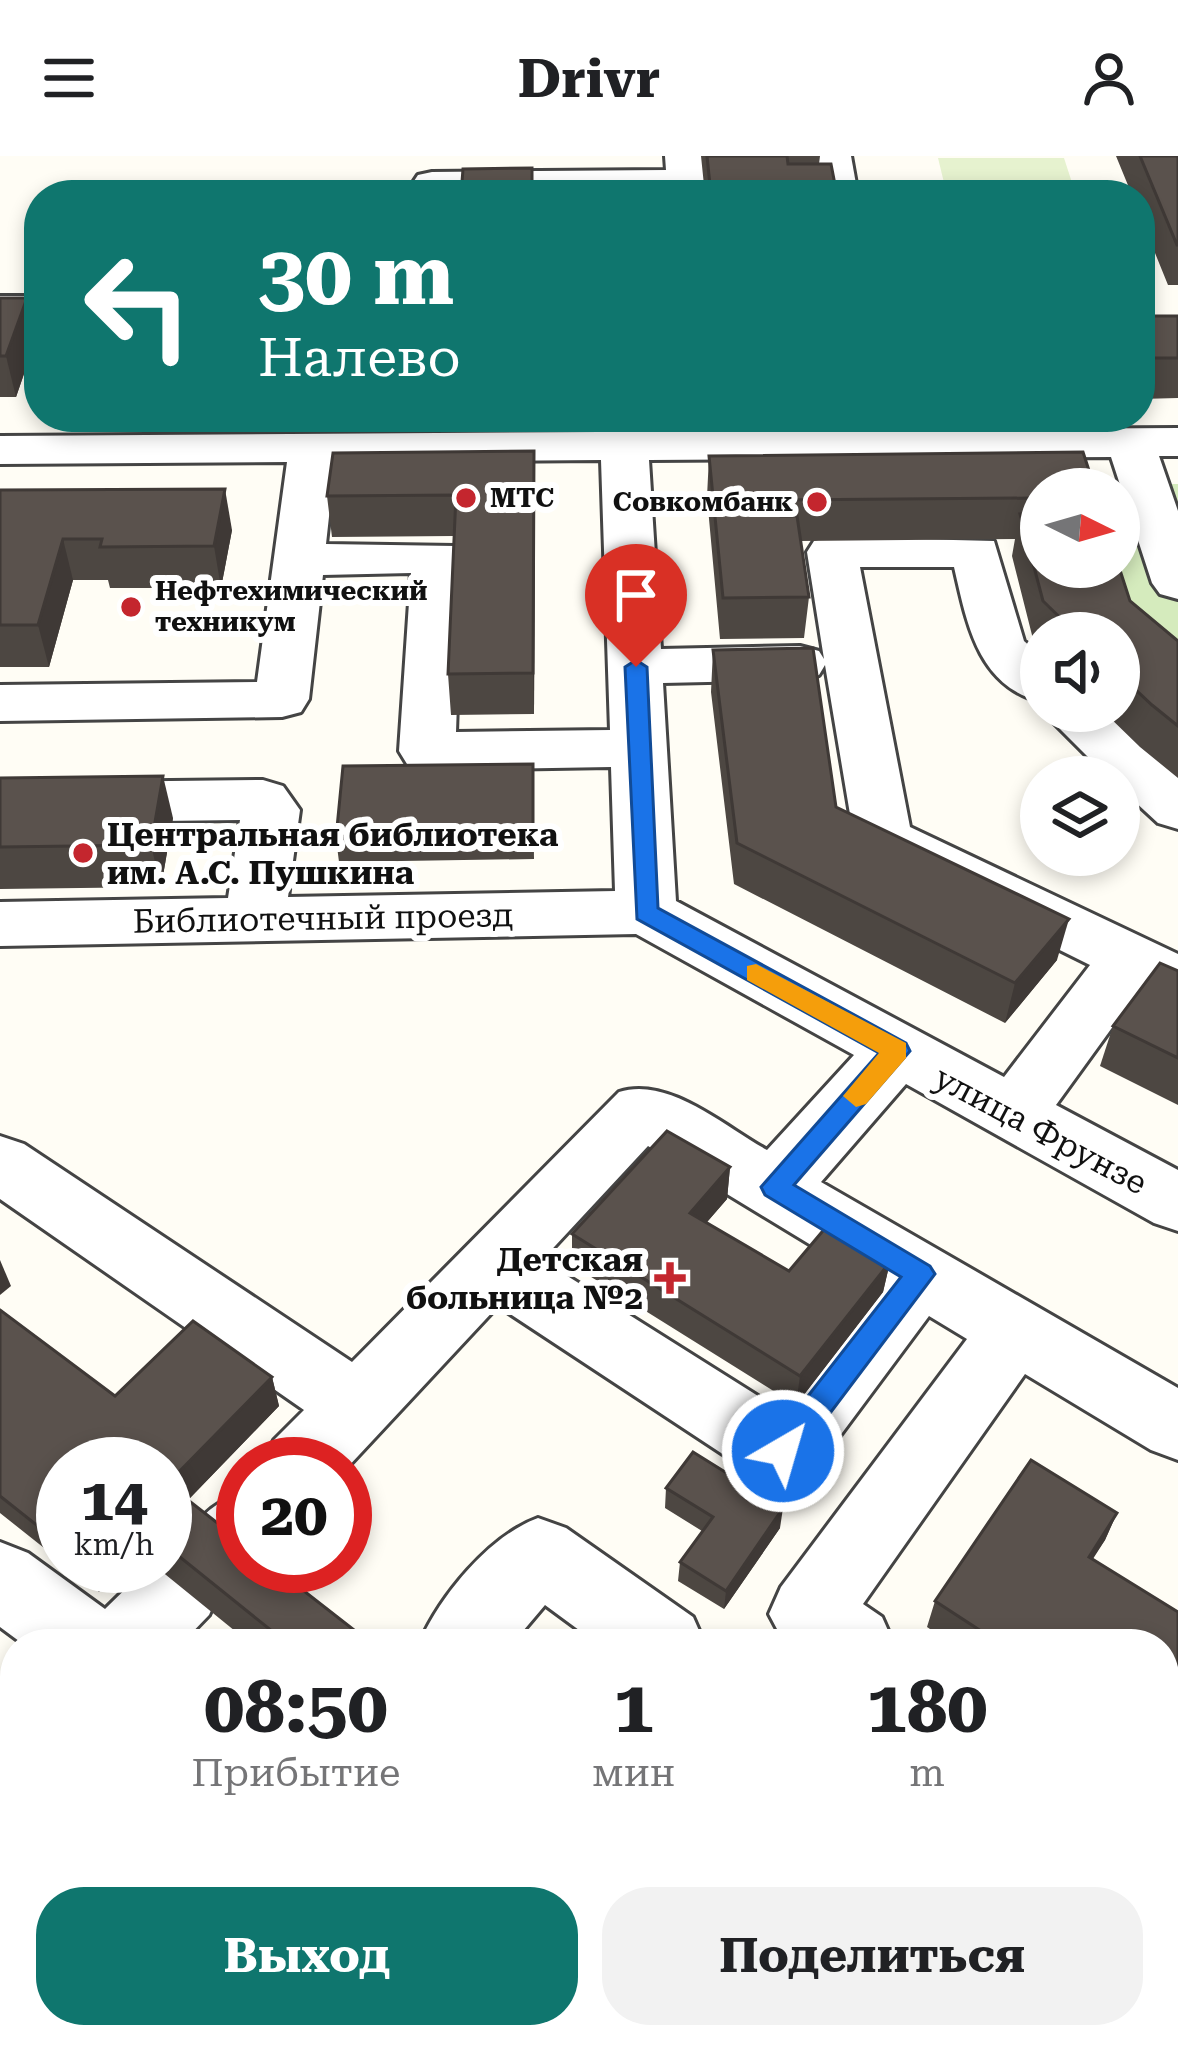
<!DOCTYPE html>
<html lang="ru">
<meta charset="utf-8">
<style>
body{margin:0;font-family:"Roboto Serif",serif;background:#f2f2f2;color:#202124;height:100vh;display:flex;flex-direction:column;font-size:45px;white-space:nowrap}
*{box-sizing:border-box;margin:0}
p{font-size:39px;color:#757577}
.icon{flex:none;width:66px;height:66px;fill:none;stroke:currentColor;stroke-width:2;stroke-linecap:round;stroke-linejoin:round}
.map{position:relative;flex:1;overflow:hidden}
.details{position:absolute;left:0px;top:1473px;width:1179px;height:420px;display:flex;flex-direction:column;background:#fff;border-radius:48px 48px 0 0;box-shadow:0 6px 18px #0003}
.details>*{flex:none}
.hud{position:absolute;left:24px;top:24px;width:1131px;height:252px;border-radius:48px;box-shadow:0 6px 18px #0003;background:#0f766e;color:#fff;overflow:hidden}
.needle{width:78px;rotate:95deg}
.fabs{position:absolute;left:1020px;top:312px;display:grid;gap:24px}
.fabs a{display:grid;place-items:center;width:120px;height:120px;border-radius:50%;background:#fff;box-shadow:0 6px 18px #0003;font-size:60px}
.speed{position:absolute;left:36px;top:1281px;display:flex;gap:24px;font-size:60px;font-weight:700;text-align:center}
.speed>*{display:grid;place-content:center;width:156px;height:156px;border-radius:50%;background:#fff;box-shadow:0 6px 18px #0003;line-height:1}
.speed small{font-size:30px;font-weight:400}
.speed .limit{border:18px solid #d22;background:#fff;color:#111}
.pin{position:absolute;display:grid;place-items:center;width:102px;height:102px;color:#fff;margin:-123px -51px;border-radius:50% 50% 50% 0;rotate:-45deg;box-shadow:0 0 12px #0007}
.pin .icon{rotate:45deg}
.me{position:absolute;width:132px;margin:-66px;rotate:38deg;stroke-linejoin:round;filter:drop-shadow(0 0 9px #0008)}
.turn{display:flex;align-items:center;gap:42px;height:252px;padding:0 36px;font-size:54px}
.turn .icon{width:156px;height:156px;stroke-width:2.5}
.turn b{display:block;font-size:84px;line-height:102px}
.eta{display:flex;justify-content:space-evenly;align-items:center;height:204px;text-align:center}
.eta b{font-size:72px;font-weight:700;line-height:84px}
.button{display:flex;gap:24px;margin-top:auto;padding:24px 36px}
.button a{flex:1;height:138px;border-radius:48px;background:#0f766e;color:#fff;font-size:48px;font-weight:700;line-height:138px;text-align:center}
.button a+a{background:#f2f2f2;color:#202124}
header{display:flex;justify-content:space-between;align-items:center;height:156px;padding:0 36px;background:#fff;font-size:54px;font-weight:700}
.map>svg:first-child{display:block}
</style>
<header><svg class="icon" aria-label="menu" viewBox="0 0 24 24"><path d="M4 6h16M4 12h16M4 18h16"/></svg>Drivr<svg class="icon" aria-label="person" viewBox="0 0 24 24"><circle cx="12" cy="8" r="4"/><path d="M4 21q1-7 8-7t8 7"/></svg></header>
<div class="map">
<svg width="1178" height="1893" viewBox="0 0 1178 1893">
<rect width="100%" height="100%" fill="#fffdf5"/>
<path fill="#d5ebbd" d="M1091 328H1178V516L1138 482 1119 411V333H1093Z"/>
<path fill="#e6f2cf" d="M938 2H1064L1076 39H947Z"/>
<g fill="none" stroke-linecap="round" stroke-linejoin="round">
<defs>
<g id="minor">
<path d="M665 0H705L707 26 701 35 427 39 412 28 418 19 432 16 666 14Z"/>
<path d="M811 0H851L858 39H818Z"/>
<rect x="0" y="140" width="39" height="26"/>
<path d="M600 261H646L647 275 1178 272V300H1159L1178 355V443L1160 438 1152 427 1111 301 649 304 661 493 800 490 819 495 824 503 807 396 814 385 832 381 994 385 1024 485 1041 500V546C977 529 967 467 954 411H860L910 671 1178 798V848L1140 833 1056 949 1178 1014V1075L1154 1067 906 928 821 1026 1178 1232V1304L1151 1294 1025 1218 863 1448 882 1461 894 1488H785L769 1458 781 1431 967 1183 929 1160 810 1320 783 1330 756 1320 498 1150 345 1314V1308H263L274 1284 304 1254 0 1043V980L24 988 352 1206 619 936C668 920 724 970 767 994L854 899 636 778 0 790V746L228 742 240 664 0 667V627L263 624 283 630 300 654 288 741 615 735 611 611 427 614 407 608 399 595 411 417 323 419 309 543 301 556 282 561 0 565V529L257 526 287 306 0 308V280L600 276ZM601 304 610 574 456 576 462 401 455 390 326 388 335 306ZM825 509 854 682 862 696 1090 809 1004 921 676 745 663 527 800 524 819 519ZM648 990 872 1126 774 1250 542 1104Z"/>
<path d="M1042 555H1104L1178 621V673L1158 667 1119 631V621H1108Z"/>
<path d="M243 1335V1410H258L245 1425 220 1434 209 1459 181 1488H23L0 1471V1386L28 1397 105 1453 149 1410H165V1402L179 1397C193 1365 211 1348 243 1335Z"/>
<path d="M538 1362 566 1372 693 1461 705 1488H598L545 1449 512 1488H419C440 1440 489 1380 538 1362Z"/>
<path d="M1164 1657 1178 1662V1754L1164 1748Z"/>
<path d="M0 1845 15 1851V1878H42L48 1893H0Z"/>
<path d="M84 1878H182L176 1893H78Z"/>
<path d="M307 1878H409L415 1893H313Z"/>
<path d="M975 1878H1082L1088 1893H981Z"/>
</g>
</defs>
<use href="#minor" stroke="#444" stroke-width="6"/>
<use href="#minor" fill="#fff" fill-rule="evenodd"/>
</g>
<g fill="#4d4742">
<path d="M701 0H820L819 8 837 39H705Z"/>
<path d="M1116 0H1178V129H1168L1140 60V39H1132Z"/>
<path d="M0 142 36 183 16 241H0Z"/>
<path d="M1140 160H1178V242L1140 243Z"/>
<path d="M1083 296 1130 445 1178 485V622L1140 591 1103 555H1119V477H1041V494L1034 487 1012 400 1015 383 800 385 809 441 804 482 720 483 707 341 709 300Z"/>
<path d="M0 334 232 374 221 432H110L108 424H73L49 511H0Z"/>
<path d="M535 336 534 558 451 559 448 518 454 380 332 381 327 340Z"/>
<path d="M713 494 836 651 1057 804 1005 867 734 728 711 536Z"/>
<path d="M533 608 534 703 339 706 336 682Z"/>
<path d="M0 622 173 662 161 731 0 733Z"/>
<path d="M1178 815V949L1100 910 1113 870Z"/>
<path d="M730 1011 727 1043 707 1066 789 1115 890 1106 883 1136 796 1249 572 1109V1078Z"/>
<path d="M0 1154 115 1240 272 1221 279 1250 188 1344 372 1488H251L155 1410H165V1308H63V1407L0 1357Z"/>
<path d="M666 1332 780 1372 724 1453 678 1425 680 1406 702 1375 665 1352Z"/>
<path d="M1117 1357 1105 1384 1092 1403 1178 1456V1636L1164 1627V1488H952L927 1471 935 1445Z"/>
<path d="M67 1410H124L99 1436Z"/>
<path d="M501 1878H965L985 1893H520Z"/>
</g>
<g fill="#3f3936">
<path d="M27 142 36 183 16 241 6 200Z"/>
<path d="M534 295 535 336 534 558 533 517Z"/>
<path d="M225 333 232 374 221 432 214 390Z"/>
<path d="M63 383 73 424 49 511 38 469Z"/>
<path d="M163 620 173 662 161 731 151 689Z"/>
<path d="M1069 763 1057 804 1005 867 1015 827Z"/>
<path d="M730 1011 727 1043 688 1088 690 1057Z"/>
<path d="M0 1104 11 1130 0 1139Z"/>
<path d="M890 1106 883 1136 796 1249 800 1220Z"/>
<path d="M272 1221 279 1250 165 1368V1330Z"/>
<path d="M783 1352 780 1372 724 1453 726 1435Z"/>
<path d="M1117 1357 1105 1384 1077 1428 1089 1401Z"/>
<path d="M87 1410H124L99 1436Z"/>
</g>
<g fill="#5a524d" stroke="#3f3936" stroke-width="3">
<path d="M707 0H787L788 8H831L837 39H711Z"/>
<path d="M1140 0H1178V89H1177Z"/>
<path d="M532 12V39H461L463 13Z"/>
<path d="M0 142H27L6 200H0Z"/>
<rect x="1140" y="160" width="38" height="42"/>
<path d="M534 295 533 517 448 518 456 339 327 340 333 297Z"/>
<path d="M1083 296 1095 333H1041V411H1119L1130 445 1178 485V570L1152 549 1119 518V477H1076L1043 445 1020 358H1037L1032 342 779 344 781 360H797L809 441 723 442 709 300Z"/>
<path d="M225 333 214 390 100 391 102 383H63L38 469H0V334Z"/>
<path d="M813 492 836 651 1069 763 1015 827 737 687 713 494Z"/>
<path d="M533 608V680L336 682 343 610Z"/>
<path d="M163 620 151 689 0 691V622Z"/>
<path d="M1160 807 1178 815V902L1113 870Z"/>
<path d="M667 975 730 1011 690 1057 789 1115 827 1070 890 1106 800 1220 572 1078Z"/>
<path d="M0 1154 115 1240 193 1165 272 1221 167 1328 165 1326V1308H63V1390L0 1340Z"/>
<path d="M693 1296 783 1352 726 1435 680 1406 713 1361 666 1332Z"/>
<path d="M1031 1304 1117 1357 1089 1401 1178 1456V1603L1164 1594V1488H1001L935 1445Z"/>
<path d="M165 1326 243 1387V1410H272L372 1488H288L165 1389Z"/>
<path d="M534 1878H965L985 1893H553Z"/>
</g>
<path fill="#1a73e8" stroke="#114b97" stroke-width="3" d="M636 504 647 511 658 752 906 887 910 895 794 1029 930 1110 935 1118 794 1305 783 1309 772 1305 768 1295 772 1286 901 1121 765 1039 761 1031 879 897 637 763 625 511Z"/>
<path fill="#f59e0b" d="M756 808 906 887V902L866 948 856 951 843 940 879 897 747 824V810Z"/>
<g fill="#c4262e" stroke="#fff" stroke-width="4.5">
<circle cx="466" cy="342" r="12"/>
<circle cx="817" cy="346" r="12"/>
<circle cx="131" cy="451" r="12"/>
<circle cx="83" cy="697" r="12"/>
<path d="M664 1104h12v12h12v12h-12v12h-12v-12h-12v-12h12z"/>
</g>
<g text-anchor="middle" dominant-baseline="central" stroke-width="12" stroke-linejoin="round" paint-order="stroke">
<g font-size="27" font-weight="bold" fill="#111" stroke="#fff" text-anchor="start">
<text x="490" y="342">МТС</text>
<text x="793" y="346" text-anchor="end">Совкомбанк</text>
<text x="155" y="435">Нефтехимический<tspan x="155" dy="31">техникум</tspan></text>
</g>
<g font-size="33" font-weight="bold" fill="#111" stroke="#fff" text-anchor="start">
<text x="107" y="678">Центральная библиотека<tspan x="107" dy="38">им. А.С. Пушкина</tspan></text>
<text x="643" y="1103" text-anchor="end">Детская<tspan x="643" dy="38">больница №2</tspan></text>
</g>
<g font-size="33" fill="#111" stroke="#fff">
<text transform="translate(323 762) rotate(-1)">Библиотечный проезд</text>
<text transform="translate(1041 974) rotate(28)">улица Фрунзе</text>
</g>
</g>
</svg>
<div class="fabs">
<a><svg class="needle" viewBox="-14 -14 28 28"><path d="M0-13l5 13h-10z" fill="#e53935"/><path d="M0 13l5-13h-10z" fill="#757577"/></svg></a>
<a><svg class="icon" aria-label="sound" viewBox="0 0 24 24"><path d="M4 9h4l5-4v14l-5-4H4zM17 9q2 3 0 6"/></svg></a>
<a><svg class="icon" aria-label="layers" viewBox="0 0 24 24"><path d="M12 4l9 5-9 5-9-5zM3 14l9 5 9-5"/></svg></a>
</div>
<div class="speed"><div>14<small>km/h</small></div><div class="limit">20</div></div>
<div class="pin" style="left:636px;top:511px;background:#d93025"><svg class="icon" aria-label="arrive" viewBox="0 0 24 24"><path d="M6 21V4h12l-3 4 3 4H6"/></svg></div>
<svg class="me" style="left:783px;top:1295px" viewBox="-20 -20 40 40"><circle r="17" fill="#1a73e8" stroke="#fff" stroke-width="3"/><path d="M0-11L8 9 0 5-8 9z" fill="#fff"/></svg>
<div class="hud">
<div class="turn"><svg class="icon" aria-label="left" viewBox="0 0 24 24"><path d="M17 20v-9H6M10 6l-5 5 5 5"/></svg><div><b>30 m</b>Налево</div></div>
</div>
<section class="details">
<div class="eta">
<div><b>08:50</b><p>Прибытие</p></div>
<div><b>1</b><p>мин</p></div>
<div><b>180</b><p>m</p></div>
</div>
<div class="button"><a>Выход</a><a>Поделиться</a></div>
</section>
</div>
